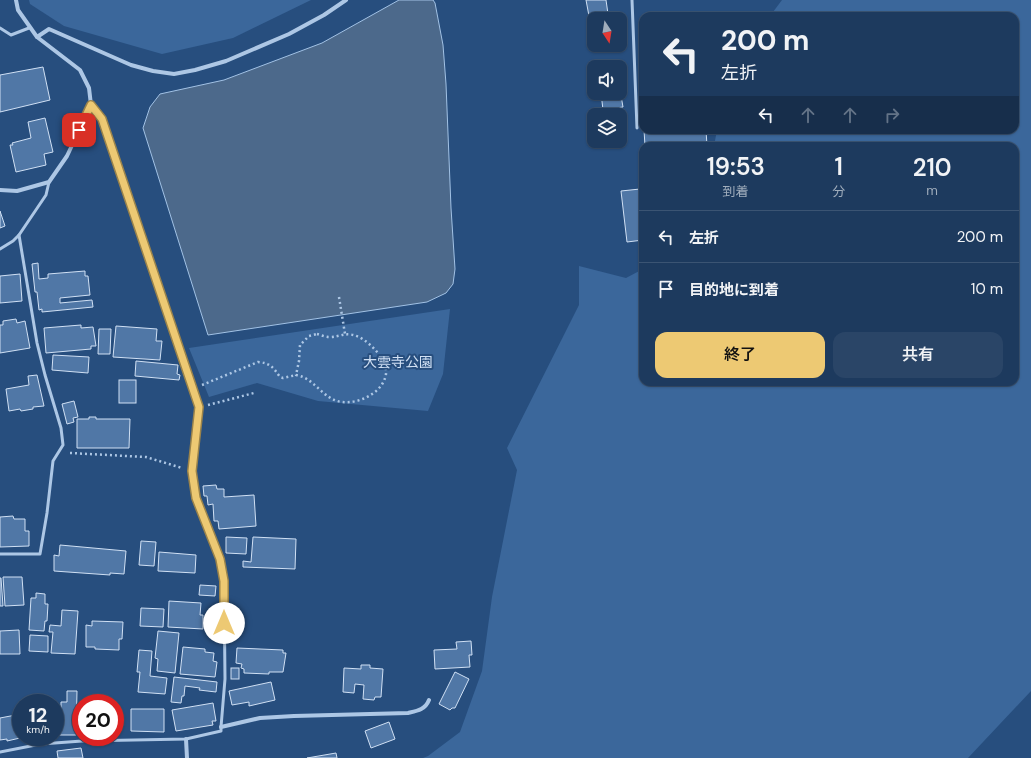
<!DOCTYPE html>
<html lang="ja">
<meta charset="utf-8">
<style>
body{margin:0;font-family:"DM Sans","Noto Sans JP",sans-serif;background:#2a4567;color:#f1f3f6;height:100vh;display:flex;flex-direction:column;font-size:15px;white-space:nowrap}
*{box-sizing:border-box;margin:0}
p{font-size:13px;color:#a0adbc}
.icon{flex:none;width:22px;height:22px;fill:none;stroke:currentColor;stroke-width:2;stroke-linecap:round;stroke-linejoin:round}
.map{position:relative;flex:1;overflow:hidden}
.details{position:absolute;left:639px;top:142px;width:380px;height:244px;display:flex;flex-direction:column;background:#1d3a5e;border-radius:12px;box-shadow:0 1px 3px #0004,0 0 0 1px #3b5473}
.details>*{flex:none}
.top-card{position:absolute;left:639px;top:12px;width:380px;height:122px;border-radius:12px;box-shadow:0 1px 3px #0004,0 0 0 1px #3b5473;background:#1d3a5e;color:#f1f3f6;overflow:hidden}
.needle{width:26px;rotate:168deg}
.fabs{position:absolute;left:587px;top:12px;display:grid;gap:8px}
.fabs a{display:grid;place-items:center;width:40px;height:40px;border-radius:8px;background:#1d3a5e;box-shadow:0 1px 3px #0004,0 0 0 1px #3b5473;font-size:20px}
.speed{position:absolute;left:12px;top:694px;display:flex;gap:8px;font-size:20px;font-weight:700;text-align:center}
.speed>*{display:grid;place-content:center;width:52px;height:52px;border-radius:50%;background:#1d3a5e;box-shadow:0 1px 3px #0004,0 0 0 1px #3b5473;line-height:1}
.speed small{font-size:10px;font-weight:400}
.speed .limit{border:6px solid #d22;background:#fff;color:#111}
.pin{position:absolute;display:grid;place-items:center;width:34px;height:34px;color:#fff;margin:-17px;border-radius:8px;box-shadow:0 2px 6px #0006}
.me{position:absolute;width:44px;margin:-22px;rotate:0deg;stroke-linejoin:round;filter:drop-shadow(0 0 3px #0008)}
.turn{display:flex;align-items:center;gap:14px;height:84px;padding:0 16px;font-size:18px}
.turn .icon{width:52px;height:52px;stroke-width:2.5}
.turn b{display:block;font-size:28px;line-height:34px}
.lanes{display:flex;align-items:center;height:38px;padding:0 16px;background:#0003;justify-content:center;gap:20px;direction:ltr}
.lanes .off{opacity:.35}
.eta{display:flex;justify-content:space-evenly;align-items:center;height:68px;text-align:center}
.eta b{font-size:24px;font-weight:600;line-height:28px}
.button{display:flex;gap:8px;margin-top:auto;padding:8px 16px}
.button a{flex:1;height:46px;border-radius:12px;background:#edc973;color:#111;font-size:16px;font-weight:600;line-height:46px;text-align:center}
.button a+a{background:#2a4567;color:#f1f3f6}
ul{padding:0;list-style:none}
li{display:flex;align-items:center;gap:12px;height:52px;padding:0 16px;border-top:1px solid #3b5473}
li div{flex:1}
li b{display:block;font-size:15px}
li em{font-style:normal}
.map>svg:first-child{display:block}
</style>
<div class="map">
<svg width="1031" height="758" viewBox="0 0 1031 758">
<rect width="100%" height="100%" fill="#274e7e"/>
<g fill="#3b679b">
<path d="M29 0H311L233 38 162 54 64 26 30 4Z"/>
<path d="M782 0H1031V691L968 758H423L428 756 460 732 482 671 492 597 517 470 507 448 579 305V266L626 278 643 269V382H1015V146H714L717 130H1015V16H770Z"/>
<path d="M450 309 443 374 428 411 318 401 257 383 209 397 189 348Z"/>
</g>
<path fill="#4c698b" stroke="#a2c2e5" d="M399 0H433L435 3 443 45 446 84 451 208 455 269 453 284 446 293 427 302 208 335 143 128 150 107 160 94 224 80 322 43Z"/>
<g fill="#5077a6" stroke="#d0e0f4">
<path d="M586 0H606L608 14 589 16Z"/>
<path d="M686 12V16H648Z"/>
<path d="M43 67 50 100 0 112V75Z"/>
<path d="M620 90 623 107 603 110 601 93H620Z"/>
<path d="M45 118 53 152 44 154 46 165 16 172 10 145H13L12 143 31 138 28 122Z"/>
<path d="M644 130H706L707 146H645Z"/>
<path d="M640 189 641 200H643V240L627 242 621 191Z"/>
<path d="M0 211 5 226 0 228Z"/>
<path d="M38 263 39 279 48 278V274L85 271V276H88L90 295 60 298V303L92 300 93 307 42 312V309L39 310 37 292H35L32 264Z"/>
<path d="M20 274 22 301 0 303V276Z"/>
<path d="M16 319 17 323 25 321 30 348 0 353V325H3V321Z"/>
<path d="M81 325V328L93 327 96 346H91V349L46 353 44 328Z"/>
<path d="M116 326 157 329 156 341H162L160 360 113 357Z"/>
<path d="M99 329H111L110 354H98Z"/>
<path d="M53 355 89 357 88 373 52 370Z"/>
<path d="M136 361 178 365 177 374 180 375 179 380 135 376Z"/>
<path d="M37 375 44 406 33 407V409L21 411 20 409 9 411 6 389 29 385 28 376Z"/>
<rect x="119" y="380" width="17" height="23"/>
<path d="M74 401 78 417 73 418 74 422 67 424 62 404Z"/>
<path d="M89 417H96V419H130L129 448H77V419H89Z"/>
<path d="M216 485 217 489H224V497L254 495 256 526 219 529 218 521H214L213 504 208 505 207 496H204L203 486Z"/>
<path d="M13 516 14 519H25V531H29V546L0 547V517Z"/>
<path d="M226 537 247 538 246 554 226 553Z"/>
<path d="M253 537 296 539 295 569 243 567V561L251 562Z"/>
<path d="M141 541 156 542 154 566 139 565Z"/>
<path d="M60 545 126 551 124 574 110 573V575L54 571V555L59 556Z"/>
<path d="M159 552 196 555 195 573 158 571Z"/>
<path d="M3 577H22L24 605 5 606Z"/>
<path d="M0 578H1L3 606H0Z"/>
<path d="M200 585 216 586 215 596 199 595Z"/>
<path d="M36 593 45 594V604H48L47 621H45L44 631 29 630 31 598H36Z"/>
<path d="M169 601 201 603 200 615H203V629L168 627Z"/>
<path d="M141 608 164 609 163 627 140 626Z"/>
<path d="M62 610 78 611 75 654 51 653 53 632H49L50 625 61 626Z"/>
<path d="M92 621 123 622 122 639H119V650L95 649V647H86V625L92 626Z"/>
<path d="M19 630 20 654H0V631Z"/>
<path d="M158 631 179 633 175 673 157 671 158 659 155 658Z"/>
<path d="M30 635 48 636V652L29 651Z"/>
<path d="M471 641 472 655H469L470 667 435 669 434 650 457 649 456 642Z"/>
<path d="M183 647 205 649V652L214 653 213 661 217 662 215 677 180 674Z"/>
<path d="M237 648 283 650V653H286L283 672H269V674L244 673V669L241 668 242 664 236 663Z"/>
<path d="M139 650 152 651 150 676 167 678 165 694 138 692 140 672H137Z"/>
<path d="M361 665H370V668L383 669 381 697H375L374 700 363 699 364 685 355 684 354 693 343 692 344 668 361 669Z"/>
<rect x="231" y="668" width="8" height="11"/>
<path d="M455 672 469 679 455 708H452L450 710 439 704Z"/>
<path d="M174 677 217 682 216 692 199 690 200 688 185 686 184 696H182L181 703 171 702Z"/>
<path d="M271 682 275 700 249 706V702L232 705 229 691Z"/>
<path d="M67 691H77L76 735H55V711H61V702H67Z"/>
<path d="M213 703 216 721H212L213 725 176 731 172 710Z"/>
<path d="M131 709H164V732L131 731Z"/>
<path d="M21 714 20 738 7 741V739L0 740V718Z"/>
<path d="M389 722 395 739 371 748 365 731Z"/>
<path d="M81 748 83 758H58L57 751Z"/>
<path d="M336 753 337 758H307Z"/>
</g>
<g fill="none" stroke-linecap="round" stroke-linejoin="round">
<g stroke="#adc7e5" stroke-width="2.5" stroke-dasharray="2 3" stroke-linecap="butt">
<path d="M339 297 345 334"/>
<path d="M317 334C321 335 325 337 329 337 341 337 345 331 359 337 371 343 391 363 385 378 380 394 358 404 342 402 323 400 315 378 296 375L299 361 300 345 309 336Z"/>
<path d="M202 385 258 362C270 363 273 367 280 377L283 378 296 375"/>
<path d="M208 405 254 393"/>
<path d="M70 453 146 457 182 468"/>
</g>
<g stroke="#adc7e5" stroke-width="3">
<path d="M632 0 637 128"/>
<path d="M0 28 11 35 29 28"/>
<path d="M0 249 13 241 19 235 46 195 49 182"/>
<path d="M0 554H40L47 513 53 461 63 445 61 428 45 375 37 343 19 235"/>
<path d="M0 752 41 744 82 741 186 739 221 731V727L225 679 224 581 220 559 196 497 192 471 199 407 102 119 91 105"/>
</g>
<g stroke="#adc7e5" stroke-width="4">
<path d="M37 37 49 29 131 65 153 71 174 74 195 70 226 61 289 34 324 15 346 0"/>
<path d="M0 190 17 191 49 182 67 156 91 105 89 88 80 70 37 37 18 10 16 0"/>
<path d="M221 727 260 718 294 716 408 713C417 711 425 710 429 700"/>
<path d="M186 739 187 758"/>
</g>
</g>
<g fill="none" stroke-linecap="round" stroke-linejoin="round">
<defs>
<path id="route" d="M79 130 91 105 102 119 199 407 192 471 196 498 220 559 224 581V623"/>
</defs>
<use href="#route" stroke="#9a834b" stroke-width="10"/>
<use href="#route" stroke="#edc973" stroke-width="7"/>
</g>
<g text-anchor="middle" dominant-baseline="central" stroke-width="4" stroke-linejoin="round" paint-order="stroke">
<g font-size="14" fill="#d0e0f4" stroke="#274e7e">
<text x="398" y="362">大雲寺公園</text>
</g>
</g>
</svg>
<div class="fabs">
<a><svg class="needle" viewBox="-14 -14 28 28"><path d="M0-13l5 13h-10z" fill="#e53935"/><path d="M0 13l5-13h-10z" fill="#a0adbc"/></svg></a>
<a><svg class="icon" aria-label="sound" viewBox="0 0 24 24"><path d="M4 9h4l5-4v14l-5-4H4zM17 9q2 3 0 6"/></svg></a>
<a><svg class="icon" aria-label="layers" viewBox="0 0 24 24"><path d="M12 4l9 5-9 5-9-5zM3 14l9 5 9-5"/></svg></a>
</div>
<div class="speed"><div>12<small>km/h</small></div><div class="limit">20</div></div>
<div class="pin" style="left:79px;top:130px;background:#d93025"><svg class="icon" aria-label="arrive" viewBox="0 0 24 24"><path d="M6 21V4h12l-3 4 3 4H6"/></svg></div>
<svg class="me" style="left:224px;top:623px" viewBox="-20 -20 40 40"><circle r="19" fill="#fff"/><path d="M0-13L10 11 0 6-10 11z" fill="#edc973"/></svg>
<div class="top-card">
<div class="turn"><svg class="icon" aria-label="left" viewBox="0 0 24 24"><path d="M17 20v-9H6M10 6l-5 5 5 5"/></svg><div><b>200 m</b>左折</div></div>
<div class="lanes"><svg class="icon" aria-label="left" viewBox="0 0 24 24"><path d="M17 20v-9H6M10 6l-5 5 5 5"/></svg><svg class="icon off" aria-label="ahead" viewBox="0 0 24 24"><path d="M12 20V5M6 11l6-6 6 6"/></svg><svg class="icon off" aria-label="ahead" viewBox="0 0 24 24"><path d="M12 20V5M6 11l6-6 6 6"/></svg><svg class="icon off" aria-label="right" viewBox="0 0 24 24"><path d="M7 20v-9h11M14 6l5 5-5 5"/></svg></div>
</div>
<section class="details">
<div class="eta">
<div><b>19:53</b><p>到着</p></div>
<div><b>1</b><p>分</p></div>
<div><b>210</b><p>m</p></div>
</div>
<ul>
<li><svg class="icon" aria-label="left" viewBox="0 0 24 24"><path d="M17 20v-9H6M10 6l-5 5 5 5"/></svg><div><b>左折</b></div><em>200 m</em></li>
<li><svg class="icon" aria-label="arrive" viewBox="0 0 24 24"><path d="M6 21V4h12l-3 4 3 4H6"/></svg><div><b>目的地に到着</b></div><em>10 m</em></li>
</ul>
<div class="button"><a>終了</a><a>共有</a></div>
</section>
</div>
